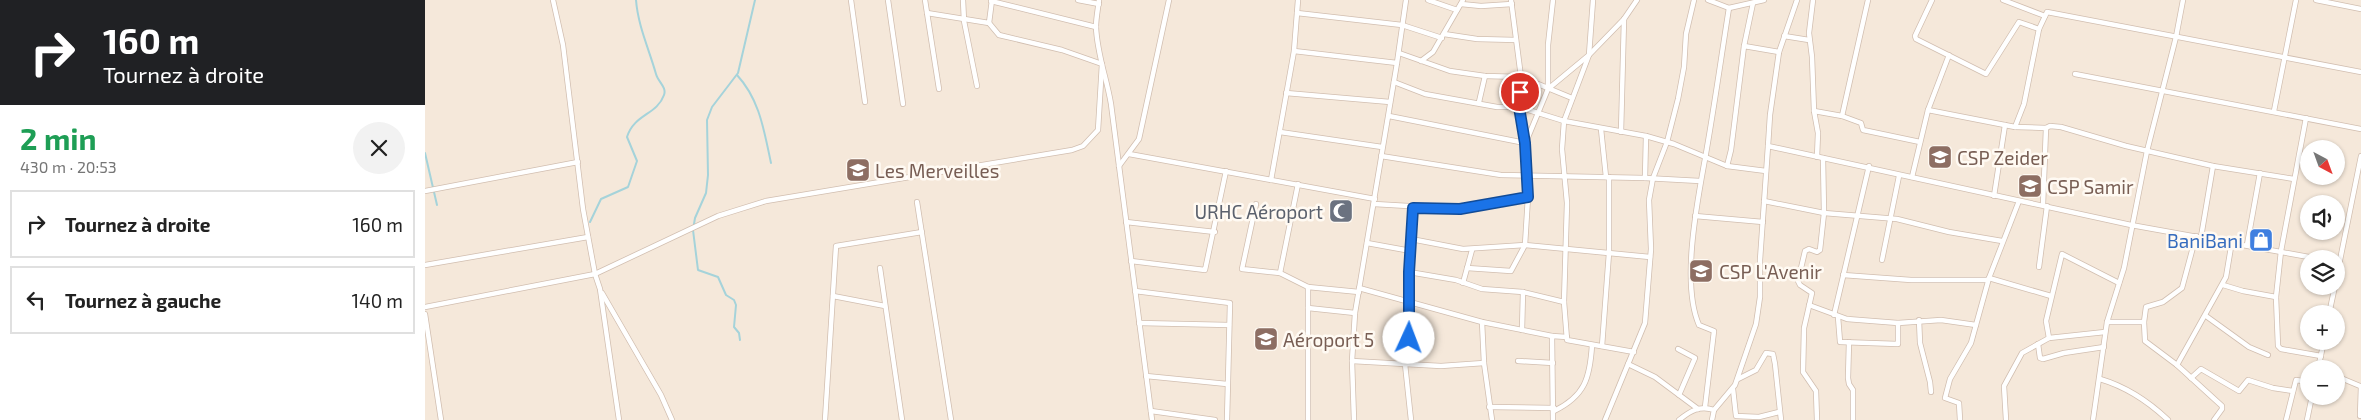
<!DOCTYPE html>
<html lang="fr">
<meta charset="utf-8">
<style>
body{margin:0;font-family:"Exo 2",sans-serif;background:#f2f2f2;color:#222;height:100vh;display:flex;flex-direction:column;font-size:19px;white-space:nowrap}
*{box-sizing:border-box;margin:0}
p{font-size:16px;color:#767676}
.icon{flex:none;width:28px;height:28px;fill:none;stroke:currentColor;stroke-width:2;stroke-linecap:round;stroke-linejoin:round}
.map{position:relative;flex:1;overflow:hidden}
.drawer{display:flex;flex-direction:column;background:#fff;width:425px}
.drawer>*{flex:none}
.guide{background:#202124;color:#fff;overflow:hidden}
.needle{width:32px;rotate:139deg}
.fabs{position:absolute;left:1875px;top:140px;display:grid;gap:10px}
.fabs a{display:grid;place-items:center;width:45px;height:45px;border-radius:50%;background:#fff;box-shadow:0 1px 4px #0004;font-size:25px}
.pin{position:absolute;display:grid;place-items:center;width:42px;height:42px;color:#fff;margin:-21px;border:2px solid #fff;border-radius:50%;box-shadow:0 1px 5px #0007}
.me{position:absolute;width:55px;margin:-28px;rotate:2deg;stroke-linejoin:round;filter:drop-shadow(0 0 4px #0008)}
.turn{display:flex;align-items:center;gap:18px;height:105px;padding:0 20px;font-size:22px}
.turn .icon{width:65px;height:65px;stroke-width:2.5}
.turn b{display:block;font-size:35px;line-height:42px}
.round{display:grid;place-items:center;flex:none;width:52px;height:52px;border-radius:26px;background:#f2f2f2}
.summary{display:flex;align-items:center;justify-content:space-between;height:85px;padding:0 20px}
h1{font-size:30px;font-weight:700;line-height:38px;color:#1e9e55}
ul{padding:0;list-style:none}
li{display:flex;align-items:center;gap:15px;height:68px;margin:0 10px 8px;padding:0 10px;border:2px solid #e0e0e0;border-radius:0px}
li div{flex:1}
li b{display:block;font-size:19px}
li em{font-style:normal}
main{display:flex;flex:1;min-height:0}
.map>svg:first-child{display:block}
</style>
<main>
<section class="drawer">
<div class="guide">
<div class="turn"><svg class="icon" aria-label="right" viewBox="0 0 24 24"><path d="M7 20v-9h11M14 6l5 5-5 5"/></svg><div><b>160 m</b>Tournez à droite</div></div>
</div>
<div class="summary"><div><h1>2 min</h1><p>430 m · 20:53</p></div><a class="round"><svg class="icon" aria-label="close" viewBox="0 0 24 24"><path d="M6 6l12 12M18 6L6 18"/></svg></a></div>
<ul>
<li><svg class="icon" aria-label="right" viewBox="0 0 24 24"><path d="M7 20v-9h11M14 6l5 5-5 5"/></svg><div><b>Tournez à droite</b></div><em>160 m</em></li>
<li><svg class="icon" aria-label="left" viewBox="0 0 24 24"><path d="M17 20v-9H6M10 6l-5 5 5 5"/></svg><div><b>Tournez à gauche</b></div><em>140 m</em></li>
</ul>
</section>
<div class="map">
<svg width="1936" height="420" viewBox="0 0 1936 420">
<rect width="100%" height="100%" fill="#fdf6ec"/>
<path fill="#f5e8da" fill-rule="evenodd" d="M0 0H1936V420H0ZM1884 149H1911V176H1884ZM1884 204H1911V231H1884ZM1884 259H1911V286H1884ZM1884 314H1911V341H1884ZM1884 369H1911V396H1884Z"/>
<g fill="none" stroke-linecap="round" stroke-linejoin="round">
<g stroke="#a5d3da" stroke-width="2">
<path d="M312 75C335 100 339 131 346 163"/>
<path d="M0 153 12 205"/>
<path d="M165 222 176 199 203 187 212 161 202 137C209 114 232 115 239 95 242 87 233 82 231 74 224 49 213 26 211 0"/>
<path d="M315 340 314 333 309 327 311 305 309 300 301 295 293 277 273 270 268 230 270 218 281 193 283 175 282 120 287 107 313 73 330 0"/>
</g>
<defs>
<g id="minor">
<path d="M128 0 138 45 158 209 170 274 175 289 194 420"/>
<path d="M426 0 440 102"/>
<path d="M463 0 478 104"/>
<path d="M500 0 514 89"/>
<path d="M538 0 539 21 552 86"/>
<path d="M653 0 674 4"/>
<path d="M674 0C673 9 671 18 671 27 672 54 682 79 686 104L727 420"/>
<path d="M1003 0 1032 10"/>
<path d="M1283 0 1304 8 1339 0"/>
<path d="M1372 0 1354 52 1345 115 1343 146 1706 225 1895 259"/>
<path d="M1388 0 1384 33 1387 57 1389 111 1393 133 1392 157"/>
<path d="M1507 0 1490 36 1491 39 1561 74 1594 22 1614 29"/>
<path d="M1578 0 1620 16"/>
<path d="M1891 0 1936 9"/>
<path d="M566 1 671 27"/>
<path d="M1036 4 1056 6 1087 4"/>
<path d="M502 13 564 23 567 0"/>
<path d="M872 13 977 25 1017 38"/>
<path d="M1019 34 1052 39 1091 40"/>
<path d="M1359 36 1384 40"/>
<path d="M1319 46 1328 3"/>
<path d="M869 51 972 63"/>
<path d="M974 53 1025 71 1060 76 1096 77 1147 98"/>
<path d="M996 61 1008 52 1038 0"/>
<path d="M1650 74 1936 129"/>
<path d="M969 82 1000 94 1072 107H1094L1139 121 1221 136 1249 144 1302 166 1306 150 1319 46 1354 52"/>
<path d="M1123 89V45L1128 0"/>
<path d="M861 93 965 102"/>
<path d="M1054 102 1060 76"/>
<path d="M1503 110 1524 55"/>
<path d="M1389 111 1417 116 1443 0"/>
<path d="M1849 111 1871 0"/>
<path d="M964 116 1100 143"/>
<path d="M1417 116 1436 123 1438 130 1495 142"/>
<path d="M1881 118 1856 251 1851 297 1853 346 1856 349 1896 356"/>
<path d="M1590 127 1599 104 1614 29 1622 12 1936 72"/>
<path d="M1621 128 1625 126 1636 127 1701 146 1788 166 1869 179"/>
<path d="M1176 129 1181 177"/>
<path d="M855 132 957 147"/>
<path d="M1196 132 1199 19"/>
<path d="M1101 142 1123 89 1164 55 1168 0"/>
<path d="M704 154 950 199"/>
<path d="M956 156 1076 175 1220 178 1275 181"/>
<path d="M694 166 714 139 744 0"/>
<path d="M1302 166 1341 171"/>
<path d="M1487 177 1503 110 1590 127 1621 128 1618 205"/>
<path d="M1220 178 1221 136"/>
<path d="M846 180 869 51 873 0"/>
<path d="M0 191 153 162"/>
<path d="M1569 196 1580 125"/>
<path d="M1339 201 1399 213 1472 219 1524 232 1577 241"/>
<path d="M492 202 526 420"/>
<path d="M831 204 817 269 855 273 883 287"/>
<path d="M949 204 1035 209 1103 197"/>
<path d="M1270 216 1338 222"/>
<path d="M701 222 790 232"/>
<path d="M1776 237 1788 166"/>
<path d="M986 239 1038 249 1100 245 1225 257"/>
<path d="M942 243 986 251"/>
<path d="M1822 245 1835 173"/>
<path d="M1457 260 1474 176"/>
<path d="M706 261 780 270 801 171"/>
<path d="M0 265 163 237"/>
<path d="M1614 267 1622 206"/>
<path d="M455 268 477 420"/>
<path d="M1042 268 1086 271 1100 245 1103 197 1100 143 1094 107 1096 77 1086 0"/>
<path d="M984 272 1031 280 1057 289 1098 292 1139 302"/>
<path d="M855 273 873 184"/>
<path d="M1418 275 1486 280H1563"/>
<path d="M1564 278 1626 296"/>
<path d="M1911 280 1936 156"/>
<path d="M1038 283 1047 250"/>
<path d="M1798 285 1818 291 1851 297"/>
<path d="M934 288 1057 322 1127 336"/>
<path d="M710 291 805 303 802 420"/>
<path d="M177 293 236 395 247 420"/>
<path d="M408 296 460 306"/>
<path d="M1384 305 1422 319 1473 323 1516 320 1551 325"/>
<path d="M0 307 170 274 293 216 341 201 647 150 658 146 673 130 677 64 637 50 574 35 564 23"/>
<path d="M883 308 930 313"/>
<path d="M0 314 16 420"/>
<path d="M1904 314 1910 286"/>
<path d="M1409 315 1444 166"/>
<path d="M1781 316 1824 347 1843 355"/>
<path d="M1413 317 1415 342 1473 344V323"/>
<path d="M1494 320 1495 343 1505 382 1506 392"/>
<path d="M1057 322 1059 363 1067 420"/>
<path d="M1682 322H1719L1721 307 1738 302 1757 288 1771 236"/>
<path d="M1719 322 1720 341 1752 365 1797 406V409L1789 420"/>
<path d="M714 323 804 325"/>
<path d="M1097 330 1098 292"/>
<path d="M984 338V272L988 208"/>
<path d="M1624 338 1621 321 1637 254 1694 283"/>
<path d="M1424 342 1423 378 1424 384 1428 390V420"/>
<path d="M1613 344 1615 358 1618 359 1639 353 1679 347"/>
<path d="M1177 346 1184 253V177"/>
<path d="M1253 349 1270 358 1254 395"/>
<path d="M1209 352 1142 340 1139 302 1142 203 1137 149 1139 121 1164 55 1199 19 1212 0"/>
<path d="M927 361 980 364 986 420"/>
<path d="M1093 361 1128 363"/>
<path d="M980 364 1016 366 1059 363"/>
<path d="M1203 364 1230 377 1273 409"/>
<path d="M1752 365 1801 277 1807 241"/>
<path d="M1893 369 1899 341"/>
<path d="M721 376 802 384"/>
<path d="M1911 376 1935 386"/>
<path d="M1766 378 1776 369 1814 391 1823 380 1848 388 1868 391"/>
<path d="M1313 379 1331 370 1341 353 1348 354 1350 364 1356 420"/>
<path d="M1675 379C1702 387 1723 401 1743 420"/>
<path d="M1308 389 1311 416 1334 417 1354 412"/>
<path d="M1064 407 1129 408"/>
<path d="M1280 407 1289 331 1274 325C1256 284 1272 203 1280 159 1289 109 1296 58 1304 8"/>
<path d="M1289 410 1310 385 1331 324 1335 297V260L1343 146"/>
<path d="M726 411 790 420"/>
<path d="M1129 411C1160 396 1165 378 1167 345"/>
<path d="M1935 416 1936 386"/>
<path d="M400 420 411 246 497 232"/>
<path d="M883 420V287L934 292"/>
<path d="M929 420 927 361 930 313 972 63 981 0"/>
<path d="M1128 420 1127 336 1142 337"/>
<path d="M1180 420 1220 323 1226 249 1224 200 1228 178 1242 142 1253 99 1259 67 1261 34 1269 0"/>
<path d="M1254 420C1265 411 1275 405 1289 410L1287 420"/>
<path d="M1392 420 1391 391 1378 372 1379 328 1387 293 1375 285 1373 281 1380 251 1384 249 1392 252 1395 250 1399 213 1398 158"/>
<path d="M1535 420 1534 403 1520 398 1525 379 1546 343 1564 278 1594 201"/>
<path d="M1581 420 1579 386 1597 353 1624 338 1680 332"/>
<path d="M1668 420 1682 322 1699 268 1722 151 1751 37 1758 0"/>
<path d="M1861 420 1871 380 1884 382"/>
<path d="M1882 420 1887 396"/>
</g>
</defs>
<use href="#minor" stroke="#d1beb0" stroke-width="6"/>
<use href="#minor" stroke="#fff" stroke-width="4.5"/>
</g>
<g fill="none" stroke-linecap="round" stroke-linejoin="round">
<defs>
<path id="route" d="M984 338V272L988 208 1035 209 1103 197 1100 143 1094 107 1095 92"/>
</defs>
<use href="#route" stroke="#114b97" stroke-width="12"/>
<use href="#route" stroke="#1a73e8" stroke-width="9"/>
</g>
<defs>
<symbol id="school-square" viewBox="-11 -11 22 22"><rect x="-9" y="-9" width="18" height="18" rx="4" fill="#8d6e63" stroke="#fffaf3"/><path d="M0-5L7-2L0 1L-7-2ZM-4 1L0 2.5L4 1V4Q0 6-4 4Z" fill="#fff"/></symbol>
<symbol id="mosque-square" viewBox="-11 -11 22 22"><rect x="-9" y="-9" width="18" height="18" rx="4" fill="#6b7280" stroke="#fffaf3"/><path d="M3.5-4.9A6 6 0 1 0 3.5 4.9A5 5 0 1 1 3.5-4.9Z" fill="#fff"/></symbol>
<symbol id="shop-square" viewBox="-11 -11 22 22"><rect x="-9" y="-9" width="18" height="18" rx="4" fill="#3f7fe0" stroke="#fffaf3"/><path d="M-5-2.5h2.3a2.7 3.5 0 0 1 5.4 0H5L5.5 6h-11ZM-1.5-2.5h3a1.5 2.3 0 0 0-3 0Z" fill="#fff"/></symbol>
</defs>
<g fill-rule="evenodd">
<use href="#school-square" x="1501" y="143" width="28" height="28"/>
<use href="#school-square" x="419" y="156" width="28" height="28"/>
<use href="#school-square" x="1591" y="172" width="28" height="28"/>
<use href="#mosque-square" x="902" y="197" width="28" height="28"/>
<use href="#shop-square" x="1822" y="226" width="28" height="28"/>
<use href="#school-square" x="1262" y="257" width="28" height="28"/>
<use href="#school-square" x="827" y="325" width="28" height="28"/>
</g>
<g text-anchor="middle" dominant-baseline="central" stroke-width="5" stroke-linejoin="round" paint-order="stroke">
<g font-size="19" fill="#785e54" stroke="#fffaf3" text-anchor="start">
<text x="1532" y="157">CSP Zeider</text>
<text x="450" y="170">Les Merveilles</text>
<text x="1622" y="186">CSP Samir</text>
<text x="1294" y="271">CSP L'Avenir</text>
<text x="858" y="339">Aéroport 5</text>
</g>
<g font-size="19" fill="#5b616d" stroke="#fffaf3" text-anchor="end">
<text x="898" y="211">URHC Aéroport</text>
</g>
<g font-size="19" fill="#366cbe" stroke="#fffaf3" text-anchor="end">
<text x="1818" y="240">BaniBani</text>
</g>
</g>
</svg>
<div class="fabs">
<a><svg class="needle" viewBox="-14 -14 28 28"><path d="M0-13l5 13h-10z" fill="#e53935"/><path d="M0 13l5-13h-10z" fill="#767676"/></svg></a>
<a><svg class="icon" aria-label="sound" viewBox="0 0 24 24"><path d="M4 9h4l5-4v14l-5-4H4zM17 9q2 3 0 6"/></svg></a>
<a><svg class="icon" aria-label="layers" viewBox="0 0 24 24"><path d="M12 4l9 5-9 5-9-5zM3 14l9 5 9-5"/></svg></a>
<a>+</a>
<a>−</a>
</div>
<div class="pin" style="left:1095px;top:92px;background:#d93025"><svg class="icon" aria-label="arrive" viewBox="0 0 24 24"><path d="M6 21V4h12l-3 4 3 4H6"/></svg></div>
<svg class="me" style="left:984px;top:338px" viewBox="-20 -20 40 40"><circle r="19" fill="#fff"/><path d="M0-13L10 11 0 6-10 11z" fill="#1a73e8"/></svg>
</div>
</main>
